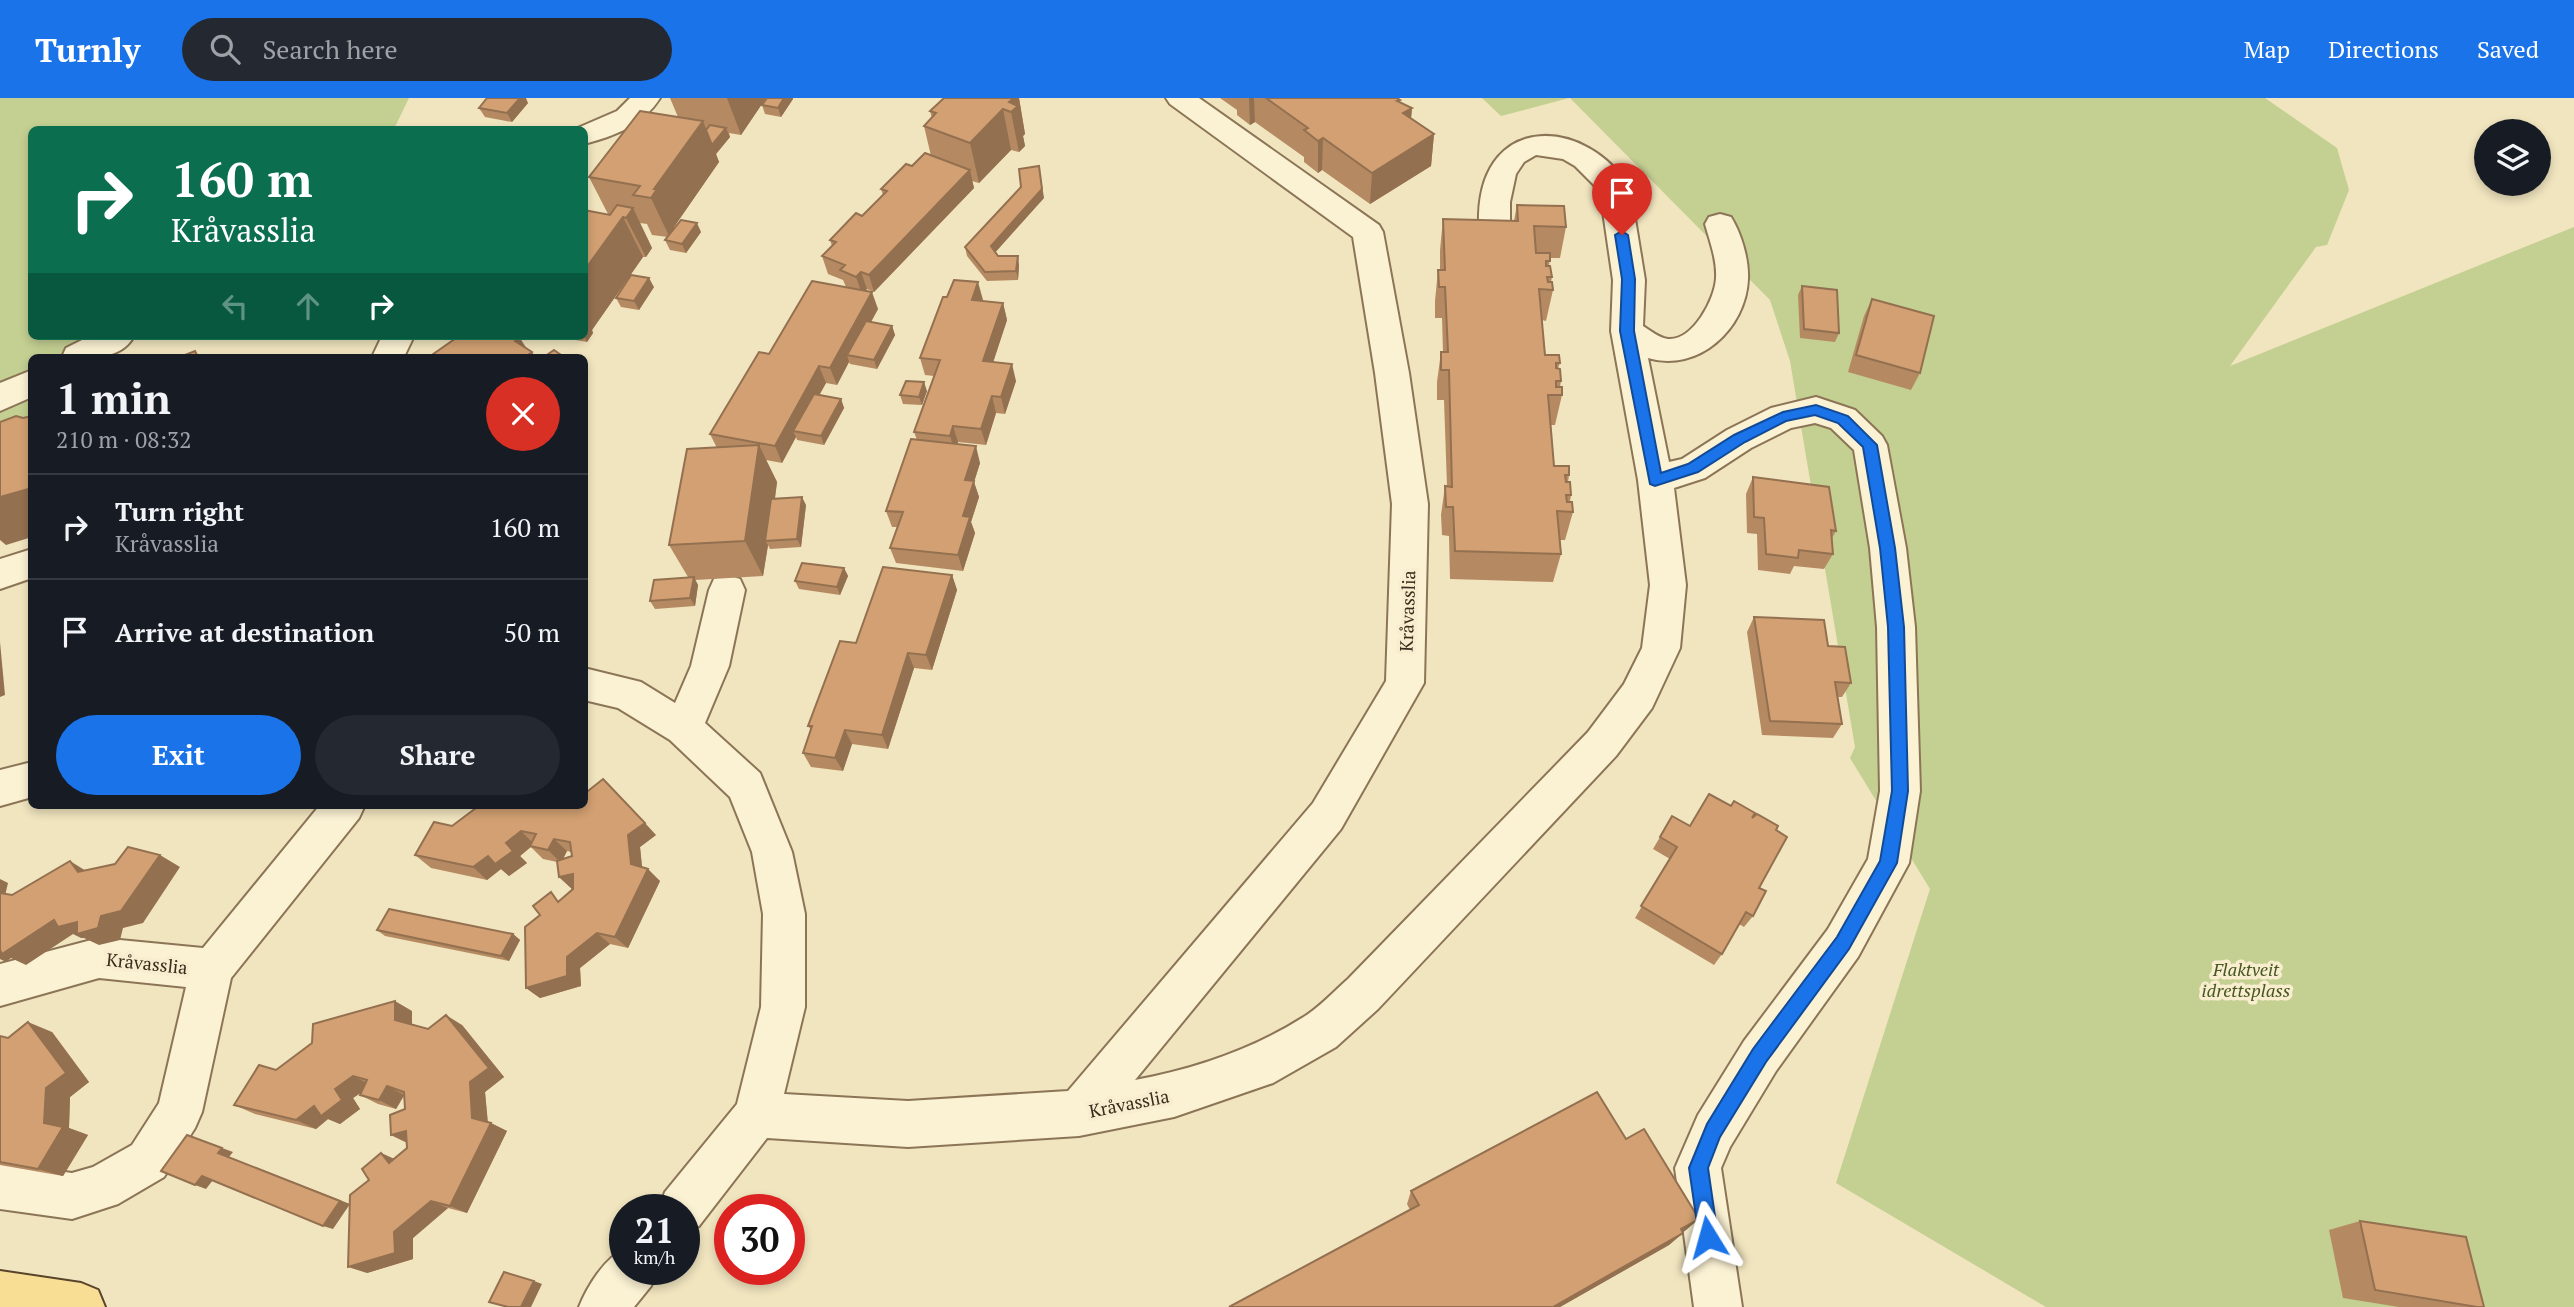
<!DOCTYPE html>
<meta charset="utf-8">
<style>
body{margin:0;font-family:"PT Serif",serif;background:#242831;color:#f1f3f6;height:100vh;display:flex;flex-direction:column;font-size:26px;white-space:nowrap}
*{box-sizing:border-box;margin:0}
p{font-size:23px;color:#9ea1a6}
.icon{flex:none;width:38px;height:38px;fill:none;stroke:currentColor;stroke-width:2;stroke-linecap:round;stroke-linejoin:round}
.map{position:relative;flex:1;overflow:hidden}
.side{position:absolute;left:28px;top:256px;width:560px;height:455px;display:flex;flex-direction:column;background:#171b24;border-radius:10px;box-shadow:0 4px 10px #0003}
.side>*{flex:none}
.banner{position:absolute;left:28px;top:28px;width:560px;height:214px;border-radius:10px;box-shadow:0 4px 10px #0003;background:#0b6e4f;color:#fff;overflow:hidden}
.tools{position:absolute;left:2474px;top:21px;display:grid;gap:14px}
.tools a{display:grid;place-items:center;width:77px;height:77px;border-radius:50%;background:#171b24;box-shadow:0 4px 10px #0003;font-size:35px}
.speed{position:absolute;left:609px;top:1096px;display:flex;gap:14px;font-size:35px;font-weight:700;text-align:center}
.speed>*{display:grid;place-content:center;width:91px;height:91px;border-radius:50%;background:#171b24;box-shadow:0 4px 10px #0003;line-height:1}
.speed small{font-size:18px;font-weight:400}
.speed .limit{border:10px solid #d22;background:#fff;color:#111}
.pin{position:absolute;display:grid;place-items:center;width:60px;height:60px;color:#fff;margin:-72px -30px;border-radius:50% 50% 50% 0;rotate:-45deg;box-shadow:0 0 7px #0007}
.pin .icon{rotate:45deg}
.me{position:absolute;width:77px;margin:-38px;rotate:352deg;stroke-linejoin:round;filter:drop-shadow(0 0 5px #0008)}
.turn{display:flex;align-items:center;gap:24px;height:147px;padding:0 28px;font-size:32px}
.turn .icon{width:91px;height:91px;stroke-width:2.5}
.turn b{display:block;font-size:49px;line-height:60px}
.lanes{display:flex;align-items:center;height:66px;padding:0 28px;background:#0003;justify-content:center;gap:35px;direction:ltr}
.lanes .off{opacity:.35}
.round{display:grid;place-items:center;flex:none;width:74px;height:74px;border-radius:37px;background:#242831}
.head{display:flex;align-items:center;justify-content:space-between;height:119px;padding:0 28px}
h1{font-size:42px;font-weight:600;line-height:52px}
.button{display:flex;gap:14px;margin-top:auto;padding:14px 28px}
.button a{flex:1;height:80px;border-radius:42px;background:#1a73e8;color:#fff;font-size:28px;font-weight:600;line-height:80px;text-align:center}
.button a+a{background:#242831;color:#f1f3f6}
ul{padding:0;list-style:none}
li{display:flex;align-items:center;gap:21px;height:105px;padding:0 28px;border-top:2px solid #363941}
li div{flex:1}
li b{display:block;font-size:26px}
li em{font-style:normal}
header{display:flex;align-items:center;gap:42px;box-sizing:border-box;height:98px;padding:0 35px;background:#1a73e8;color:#fff}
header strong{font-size:33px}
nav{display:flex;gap:38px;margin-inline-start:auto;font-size:24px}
.search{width:490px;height:63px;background:#242831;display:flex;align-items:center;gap:18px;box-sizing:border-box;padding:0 24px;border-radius:38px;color:#9ea1a6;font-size:26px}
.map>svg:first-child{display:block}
</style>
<header>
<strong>Turnly</strong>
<div class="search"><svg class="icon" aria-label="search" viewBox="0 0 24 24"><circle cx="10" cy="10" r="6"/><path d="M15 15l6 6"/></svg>Search here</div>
<nav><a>Map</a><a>Directions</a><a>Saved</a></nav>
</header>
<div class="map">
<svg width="2574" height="1209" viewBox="0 0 2574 1209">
<rect width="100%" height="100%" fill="#f1e5bf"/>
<g fill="#c4cf92">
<path d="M0 0H409L394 31 32 32V238H117L100 259H32L31 344 0 355Z"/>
<path d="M1482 0H1569L1501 18Z"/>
<path d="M1570 0H2265L2337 50 2349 92 2327 147 2316 149 2230 268 2574 129V1209H2046L1836 1085 1930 791 1850 660 1855 649 1790 263 1770 202Z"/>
</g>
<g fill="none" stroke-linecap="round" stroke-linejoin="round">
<defs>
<g id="minor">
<path d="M630 0H660C643 27 615 38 584 46V32H573L617 13Z"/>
<path d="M1166 0H1199L1379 127 1383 134 1409 275 1428 406 1424 585 1341 731 1135 982C1194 971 1251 952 1302 920 1319 910 1333 894 1348 881L1588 634 1624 586 1642 550 1650 487 1638 382 1611 233 1613 182 1600 93 1575 68 1563 61 1536 57 1524 64 1516 76 1510 104V150L1505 158 1494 161 1483 158C1476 145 1479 130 1479 116 1483 14 1586 19 1630 90L1645 182 1643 228C1651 233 1659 240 1668 241 1693 243 1715 201 1716 180 1717 162 1710 144 1705 126L1709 119 1720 116 1731 119C1741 135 1749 161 1748 181 1746 231 1698 275 1648 260L1669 364 1682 361 1727 332 1771 310 1816 299 1855 312 1882 338 1887 347 1906 450 1915 529 1920 693 1909 765 1858 859 1776 973 1730 1049 1721 1070 1742 1209H1694L1675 1070 1698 1017 1744 943 1828 831 1868 761 1880 693 1877 529 1870 450 1854 352 1831 330 1815 325 1791 330 1751 350 1705 380 1674 390 1686 487 1680 550 1652 610 1616 658 1378 911 1336 949 1273 985 1174 1019 1079 1038 908 1049 767 1040 699 1128 684 1133V1111H659L665 1094 737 1006 761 909 763 816 752 754 730 699 670 642 618 610 584 602V570L641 584 675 605 691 568 709 492 714 481 727 477 740 481 745 492 729 568 705 625 760 675 792 754 805 816V909L784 996 908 1003 1068 993 1313 705 1386 583 1392 406 1375 275 1353 139 1170 6Z"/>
<path d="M90 238H134C120 264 87 259 62 259L66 250Z"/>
<path d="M382 238H414L404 259H372Z"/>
<path d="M32 272V299L0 313V285Z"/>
<path d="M32 451V480L0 491V461Z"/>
<path d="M32 664V699L0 708V672Z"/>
<path d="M320 707H365L359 720 231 880 202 1014 195 1030 164 1079 118 1106 72 1121 0 1111V1065L72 1075 93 1069 132 1047 159 1005 186 889 99 880 0 908V866L99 840 203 850Z"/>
<path d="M625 1151V1171H658L651 1188 634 1209H579C587 1189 605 1159 625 1151Z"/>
</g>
<path id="major" d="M0 1173 81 1185 98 1192 105 1209H0Z"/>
</defs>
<use href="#minor" stroke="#8b7556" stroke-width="4"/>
<use href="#major" stroke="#58432b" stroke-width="4"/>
<use href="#minor" fill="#fbf1d3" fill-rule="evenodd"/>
<use href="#major" fill="#f7de94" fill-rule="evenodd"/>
</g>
<g fill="#b58a62" fill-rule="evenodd">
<path d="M670 0H766L741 37 729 35 730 39 716 56 719 64 674 129 675 130 701 134 686 155 670 152 665 142 668 139 652 137 647 126 640 125 652 150 646 159H643L592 232 593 235 587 244 570 241 569 238H584L608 116 589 79 678 19Z"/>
<path d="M767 0H793V1L781 19 765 16 762 7Z"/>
<path d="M1019 0 1025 36 1023 38 1025 48 1019 54 1011 52 979 85 972 83 974 90 874 194 867 191 866 192 878 211 871 224 892 228 895 237 877 271 850 266 849 264 837 287 826 285 819 297 841 301 844 310 824 347 797 342 796 339 782 365 766 362 777 384 775 401 806 407 801 449 770 451 768 447 763 478 695 482 698 487 695 508 655 511 650 503 688 479 669 447 717 350 710 336 769 256 846 189 843 182 828 176 822 158 832 148 830 142 862 118 883 97 881 91 912 68 931 58 924 28 932 20 930 13Z"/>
<path d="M1220 0H1397L1399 4 1412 10 1411 20 1434 36 1431 68 1370 106 1322 72 1318 75 1304 64V59L1255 24 1250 27 1237 17V12Z"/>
<path d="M528 5 512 24 485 19 479 10Z"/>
<path d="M1044 100 995 154 998 158 1019 167 1018 182 987 183 967 158 965 149Z"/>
<path d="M1517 107 1566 129 1560 160H1550L1549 168 1552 179 1551 184 1553 192 1546 223 1542 222 1545 257 1560 265 1558 270 1561 283 1560 289 1562 297 1555 327H1551L1554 368 1569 377 1568 384 1571 397 1570 404 1573 414 1565 442H1560L1561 456 1553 484 1450 481 1449 438 1442 437 1441 417 1445 388H1447L1444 302H1437V284L1441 254H1443L1442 220H1435V203L1438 172H1440V152L1443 121 1514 123Z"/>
<path d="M1802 188 1839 235 1835 244 1800 240 1798 197Z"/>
<path d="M654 189 639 212 621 209 616 200Z"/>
<path d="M1872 201 1920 275 1911 292 1848 274 1864 218Z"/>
<path d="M983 202 982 203 1003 205 1007 222 993 264 1016 283 1005 316 996 315 986 347 958 344 957 346 980 365 974 384 979 399 971 424 975 435 963 473 896 465 890 450 897 429H892L886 413 917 342 914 334 934 278 925 277 920 260Z"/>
<path d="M927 293 922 307 903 306 900 297Z"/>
<path d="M1753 379 1836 433 1832 440 1833 456 1824 471 1794 468 1790 476 1758 472 1757 436 1747 435 1746 396Z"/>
<path d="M844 470 848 478 840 497 799 491 795 483Z"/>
<path d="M952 477 957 492 932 572 914 570 888 651 852 646 843 673 811 669 803 655 811 632 808 628 856 545Z"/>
<path d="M1754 519 1828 548 1851 585 1842 599H1838L1842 626 1833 640 1762 637 1747 534Z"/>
<path d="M1752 720 1776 732 1759 790 1753 818 1744 829 1739 826 1722 856 1714 867 1635 820 1670 761 1653 751 1660 739 1690 728Z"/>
<path d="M452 728 656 737 640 749 642 769 660 783 628 850 610 846 580 870 581 888 540 900 526 890 560 802 573 791H572L559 779 557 764 543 761 531 749 520 758 527 765 509 778 501 771 487 782 431 770 415 757ZM567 753 571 754 572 758 563 761Z"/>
<path d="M377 832 513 836 520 842 509 863 385 838Z"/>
<path d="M412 913V927L428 931 462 927 504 979 485 994 488 1024 507 1033 467 1115 448 1110 413 1140V1161L367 1175 369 1082 381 1055 394 1061 407 1050V1045L391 1037 405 1011 404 998 396 1011 378 1006 360 997 361 995 353 1000 360 1011 340 1026 328 1021 316 1031 255 1016 234 1007 276 972Z"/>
<path d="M52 934 89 984 70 999 69 1030 88 1037 63 1078 0 1067V938L8 940Z"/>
<path d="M1411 1093 1683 1134V1135L1669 1147 1560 1209H1229L1410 1112 1407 1106Z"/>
<path d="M2360 1123 2484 1209H2399L2343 1200 2329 1132Z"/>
</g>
<g fill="#937050">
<path d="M520 0H526L528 5 512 24 507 15Z"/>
<path d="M727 0H766L741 37Z"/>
<path d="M784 0H793V1L781 19 778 10Z"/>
<path d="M1014 0H1019L1025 36 1023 38 1025 48 1019 54 1009 4Z"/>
<path d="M1249 0H1254L1255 24 1250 27Z"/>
<path d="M1412 10 1409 42 1403 15Z"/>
<path d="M1003 11 1011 52 979 85 970 45Z"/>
<path d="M703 23 712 47 726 30 730 39 716 56 719 64 674 129 675 131 670 140 651 100 654 91Z"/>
<path d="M1434 36 1431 68 1370 106 1372 75Z"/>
<path d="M1323 40 1322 72 1318 75V43Z"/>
<path d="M1039 68 1044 100 993 157 991 148Z"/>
<path d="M970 72 974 90 874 194 869 177Z"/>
<path d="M633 110 652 150 646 159 626 120Z"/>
<path d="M623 119 643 159 592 232 593 235 587 244 584 238V173Z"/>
<path d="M697 125 701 134 686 155 682 146Z"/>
<path d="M1018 158 1019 167 1018 182 1016 173Z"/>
<path d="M861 174 867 191 862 196 856 179Z"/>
<path d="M649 180 654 189 639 212 634 203Z"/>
<path d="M978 184 983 202 976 219 972 202Z"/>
<path d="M872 194 878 211 852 258 847 257 849 264 837 287 830 270Z"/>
<path d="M1003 205 1007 222 988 280 983 263Z"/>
<path d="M892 228 895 237 877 271 874 262Z"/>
<path d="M520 240 530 256 532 254 535 259H525L515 243Z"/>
<path d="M1012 266 1016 283 1005 316 1001 299Z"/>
<path d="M819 268 826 285 799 334 793 333 796 339 782 365 775 348Z"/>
<path d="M924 284 927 293 922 307 919 299Z"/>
<path d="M992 298 996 315 986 347 981 331Z"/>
<path d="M841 301 844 310 824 347 821 338Z"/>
<path d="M953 328 958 344 955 354 950 338Z"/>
<path d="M759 347 777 384 769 442 765 443 768 447 763 478 745 443Z"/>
<path d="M976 348 980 365 974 384 979 399 971 424 975 435 963 473 958 457 963 418 965 382Z"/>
<path d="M32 390V439L6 447 0 442V399Z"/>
<path d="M802 399 806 407 801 449 797 441Z"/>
<path d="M844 470 848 478 840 497 837 489Z"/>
<path d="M952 477 957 492 932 572 926 557Z"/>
<path d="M694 479 698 487 695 508 690 500Z"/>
<path d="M0 544 5 597 0 599Z"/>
<path d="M908 555 914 570 888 651 882 637Z"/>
<path d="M845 632 852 646 843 673 835 660Z"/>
<path d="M645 725 656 737 640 749 643 778 631 766 628 737Z"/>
<path d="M521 733 534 746 520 758 527 765 509 778 501 771 487 782 473 769Z"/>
<path d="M554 741 567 753 561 765 548 752Z"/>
<path d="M160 757 180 769 143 825 123 830 120 842 99 847 84 840H81L73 836 26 867 11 860 6 864 0 861V846L54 822 77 824 101 818Z"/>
<path d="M70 763 91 776 78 774Z"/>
<path d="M648 771 660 783 628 850 615 839Z"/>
<path d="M573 776 585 788 572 791 559 779Z"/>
<path d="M0 781 8 785 4 802 0 800Z"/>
<path d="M597 835 610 846 580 870 581 888 540 900 526 890Z"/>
<path d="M513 836 520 842 509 863 501 858Z"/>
<path d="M395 903 412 913V932L395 922Z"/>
<path d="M446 917 462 927 504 979 485 994 488 1029 472 1020Z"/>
<path d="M28 924 52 934 89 984 70 999 69 1030 88 1037 63 1078 38 1071Z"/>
<path d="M353 978 371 987 353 1000 360 1011 340 1026 328 1021 316 1031 296 1022Z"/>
<path d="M387 988 404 997 396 1011 379 1002Z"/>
<path d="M491 1025 507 1033 467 1115 450 1108Z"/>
<path d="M406 1033 408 1045 391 1037Z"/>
<path d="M222 1050 233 1054 229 1059 350 1106 333 1131 323 1128 218 1055Z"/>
<path d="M381 1055 399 1063 389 1065Z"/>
<path d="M202 1078 213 1082 206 1091 195 1087Z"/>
<path d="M431 1103 448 1110 413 1140V1161L367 1175 348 1169 394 1134Z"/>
<path d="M1699 1121 1685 1133 1667 1143 1681 1131Z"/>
<path d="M1683 1135 1669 1147 1560 1209H1553Z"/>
<path d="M534 1183 542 1186 531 1209H521Z"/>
</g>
<g fill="#d2a072" stroke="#937050" stroke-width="2">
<path d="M487 0H520L507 15 479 10Z"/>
<path d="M767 0H784L778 10 762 7Z"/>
<path d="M944 0H1014L1009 4 1018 8 1011 14 1003 11 970 45 924 28 936 15 930 13Z"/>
<path d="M1266 0H1397L1400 2 1397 3 1412 10 1403 15 1434 36 1372 75 1323 40 1318 43 1304 32 1308 30Z"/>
<path d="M640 13 703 23 654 91H657L651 100 633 97 640 88 589 79Z"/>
<path d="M710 27 726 30 712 47 706 32Z"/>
<path d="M925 55 970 72 869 177 861 174 856 179 840 172 845 167 822 158 836 144 830 142 856 115 862 118 887 93 881 91 906 66 912 68Z"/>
<path d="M1039 68 1042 91 991 148 998 158H1018L1016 173 985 174 965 149 1021 89 1019 71Z"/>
<path d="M617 107 633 110 626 120 623 119 584 173V112L610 117Z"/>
<path d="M1517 107 1564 108 1566 129 1534 128 1536 155H1550V163H1546V168H1550L1552 179H1547L1548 184H1552L1553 192 1539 191 1545 257H1559L1560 265H1556V270L1560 271 1561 283H1556V289H1562V297H1548L1554 368H1569V377H1565L1566 384H1570L1571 397H1566L1567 404H1572L1573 414 1557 413 1561 456 1455 453 1453 409H1446L1445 388 1452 389 1449 272H1441V254H1448L1445 189H1439L1438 172H1445L1443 121 1518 123Z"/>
<path d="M681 122 697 125 682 146 665 142Z"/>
<path d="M631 177 649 180 634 203 616 200Z"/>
<path d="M954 182 978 184 972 202 1003 205 983 263 1012 266 1001 299 992 298 981 331 953 328 950 338 914 334 940 262 920 260 943 199H947Z"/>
<path d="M812 183 872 194 830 270 819 268 775 348 710 336 759 254 769 256Z"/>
<path d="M1802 188 1837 192 1839 235 1804 231Z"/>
<path d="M1872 201 1934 218 1920 275 1856 257Z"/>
<path d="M866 223 892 228 874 262 847 257Z"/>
<path d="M459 238H517L520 240 515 243 532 254 525 259H429Z"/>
<path d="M554 252 564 259H544Z"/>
<path d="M195 253 198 259H180Z"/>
<path d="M906 283 924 284 919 299 900 297Z"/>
<path d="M814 296 841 301 821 338 793 333Z"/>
<path d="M16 318 23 320 32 318V390L0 399V324Z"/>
<path d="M911 341 976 348 965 382 974 383 963 418 970 419 958 457 890 450 903 414 886 413Z"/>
<path d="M759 347 745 443 669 447 687 351Z"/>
<path d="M1753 379 1829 389 1836 433 1831 432 1833 456 1799 452 1798 460 1766 456 1764 420 1754 419Z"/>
<path d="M802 399 797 441 765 443 771 401Z"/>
<path d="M802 465 844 470 837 489 795 483Z"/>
<path d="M883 469 952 477 926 557 908 555 882 637 845 632 835 660 803 655 812 628H808L840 543 856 545Z"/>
<path d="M694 479 690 500 650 503 654 482Z"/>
<path d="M1754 519 1824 522 1828 548 1845 549 1851 585 1835 584 1842 626 1770 623Z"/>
<path d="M603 681 645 725 628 737 631 766 648 771 615 839 597 835 567 859V878L526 890 525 829 540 817 533 808 551 794 558 804 573 791V776L559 779 557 763 572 758 570 744 554 741 548 752 530 748 536 736 521 733 506 745 513 753 495 766 488 758 473 769 415 757 434 724 452 728 480 707H584V692L588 693Z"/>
<path d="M1709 696 1731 708 1734 703 1755 715 1752 720 1757 716 1778 728 1776 732 1787 739 1759 790 1766 793 1753 818 1746 814 1722 856 1641 808 1677 749 1660 739 1672 718 1690 728Z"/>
<path d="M128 749 160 757 121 813 101 818 98 830 77 836V824L58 829 54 822 2 856 0 852V795L12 797 70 763 78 774 115 766Z"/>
<path d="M389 811 513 836 501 858 377 832Z"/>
<path d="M395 903V922L428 931 446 917 489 970 470 984 472 1020 491 1025 450 1108 431 1103 394 1134 395 1155 348 1169 350 1097 369 1082 362 1071 381 1055 389 1065 407 1050 406 1033 391 1037 390 1017 405 1011 404 994 387 988 379 1002 360 997 367 982 353 978 335 991 342 1002 321 1018 314 1008 296 1022 234 1007 259 967 276 972 312 945 313 926Z"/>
<path d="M28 924 66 975 46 990 44 1025 63 1029 38 1071 0 1064V938L8 940Z"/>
<path d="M1597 994 1626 1041 1644 1031 1699 1121 1681 1131 1683 1135 1553 1209H1229L1419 1107 1411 1093Z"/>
<path d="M187 1037 222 1050 218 1055 340 1103 323 1128 202 1078 195 1087 161 1073Z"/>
<path d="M2360 1123 2466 1139 2484 1209H2477L2375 1192Z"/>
<path d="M504 1174 534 1183 521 1209H508L489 1204Z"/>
</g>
<path fill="#1a73e8" stroke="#114b97" stroke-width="2" d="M1622 133 1628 137 1635 181 1634 233 1661 375 1688 366 1734 337 1783 314 1816 307 1848 318 1877 347 1895 450 1904 529 1908 693 1897 765 1849 851 1766 964 1720 1039 1708 1070 1718 1139 1715 1146 1708 1149 1701 1146 1699 1139 1689 1070 1707 1026 1753 951 1837 839 1880 763 1892 693 1888 529 1880 450 1863 349 1838 325 1815 317 1786 323 1745 344 1698 374 1655 388 1650 386 1620 233 1622 181 1615 137Z"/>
<g text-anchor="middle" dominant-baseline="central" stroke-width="7" stroke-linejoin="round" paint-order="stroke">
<g font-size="18" fill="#392c1c" stroke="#f8eecf">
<text transform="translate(1407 513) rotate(-88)">Kråvasslia</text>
<text transform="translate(147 865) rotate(6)">Kråvasslia</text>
<text transform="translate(1129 1005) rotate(-11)">Kråvasslia</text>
</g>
<g font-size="18" font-style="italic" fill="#465721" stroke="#f8eecf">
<text x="2246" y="871">Flaktveit<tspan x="2246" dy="21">idrettsplass</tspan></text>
</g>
</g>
</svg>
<div class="tools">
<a><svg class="icon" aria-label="layers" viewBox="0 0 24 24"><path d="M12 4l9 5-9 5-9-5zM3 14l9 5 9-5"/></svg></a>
</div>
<div class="speed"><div>21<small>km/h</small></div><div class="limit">30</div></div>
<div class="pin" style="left:1622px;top:137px;background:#d93025"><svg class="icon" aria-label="arrive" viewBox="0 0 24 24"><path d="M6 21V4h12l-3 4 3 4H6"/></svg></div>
<svg class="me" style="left:1708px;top:1139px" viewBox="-20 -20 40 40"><path d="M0-17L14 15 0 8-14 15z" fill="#1a73e8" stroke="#fff" stroke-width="4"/></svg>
<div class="banner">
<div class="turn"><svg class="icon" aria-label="right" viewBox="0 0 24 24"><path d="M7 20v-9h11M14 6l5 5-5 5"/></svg><div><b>160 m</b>Kråvasslia</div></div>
<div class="lanes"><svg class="icon off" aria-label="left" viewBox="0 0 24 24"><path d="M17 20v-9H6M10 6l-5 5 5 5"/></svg><svg class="icon off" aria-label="ahead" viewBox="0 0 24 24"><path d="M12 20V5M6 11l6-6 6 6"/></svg><svg class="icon" aria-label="right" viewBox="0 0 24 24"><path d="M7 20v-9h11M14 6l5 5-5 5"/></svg></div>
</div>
<section class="side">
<div class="head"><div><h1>1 min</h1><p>210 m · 08:32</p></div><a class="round" style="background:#d93025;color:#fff"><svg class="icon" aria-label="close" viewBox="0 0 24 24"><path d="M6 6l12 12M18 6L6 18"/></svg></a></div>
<ul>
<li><svg class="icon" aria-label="right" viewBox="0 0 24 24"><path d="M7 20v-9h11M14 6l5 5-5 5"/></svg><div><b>Turn right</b><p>Kråvasslia</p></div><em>160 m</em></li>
<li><svg class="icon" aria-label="arrive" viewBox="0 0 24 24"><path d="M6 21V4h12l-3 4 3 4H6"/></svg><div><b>Arrive at destination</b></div><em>50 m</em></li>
</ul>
<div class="button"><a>Exit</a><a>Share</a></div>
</section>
</div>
